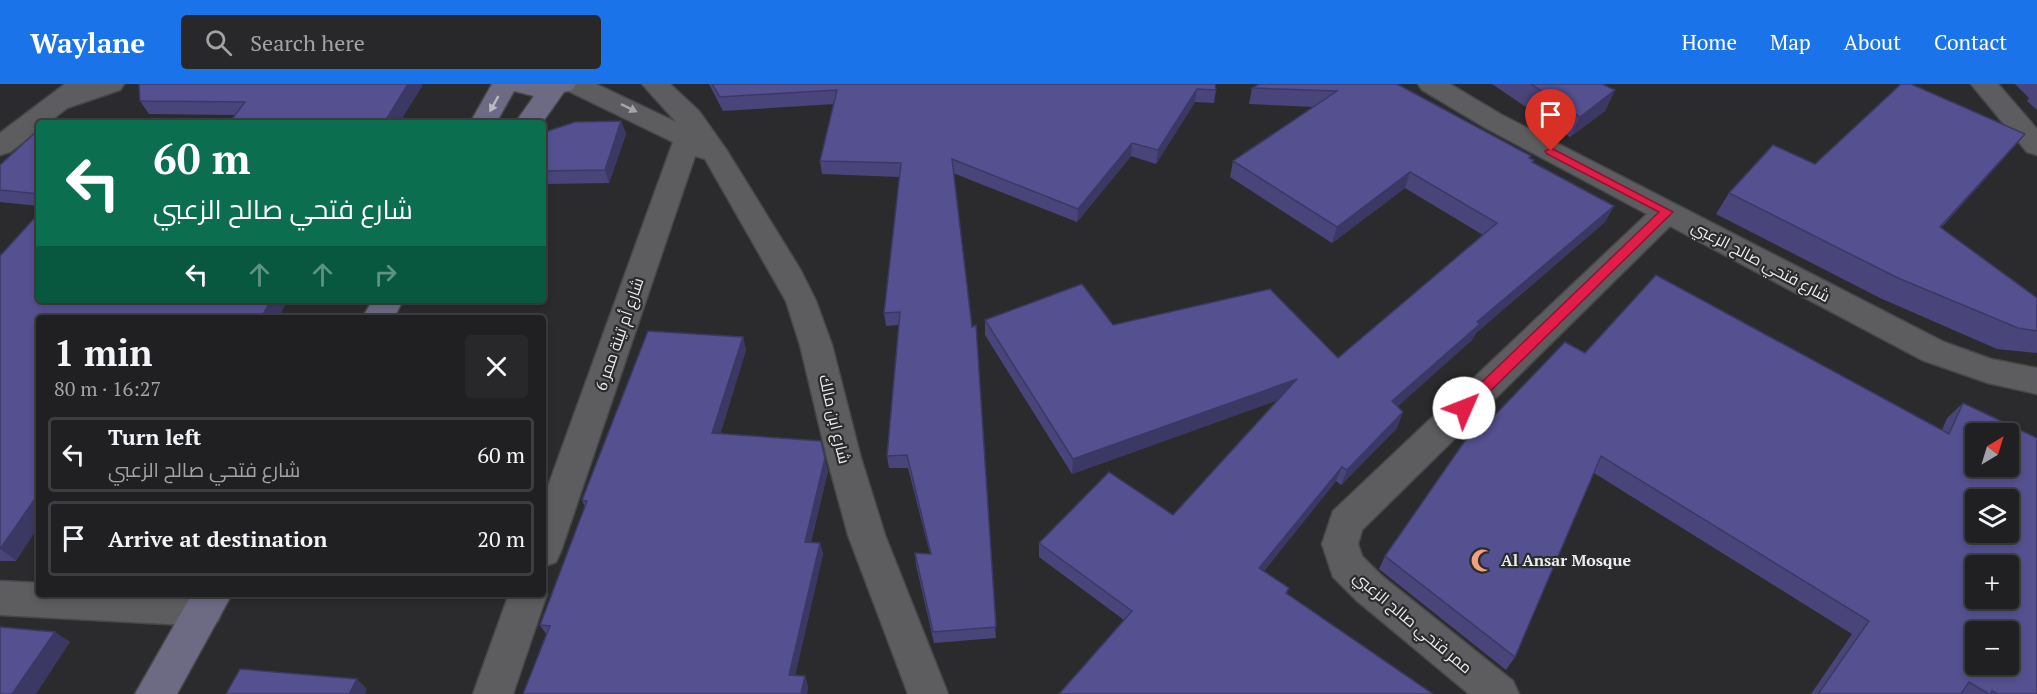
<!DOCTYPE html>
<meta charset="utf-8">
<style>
body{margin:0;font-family:"PT Serif",Cairo,serif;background:#28282a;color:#f1f3f6;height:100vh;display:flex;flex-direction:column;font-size:22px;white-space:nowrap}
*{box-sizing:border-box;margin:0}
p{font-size:20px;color:#a2a3a5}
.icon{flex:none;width:33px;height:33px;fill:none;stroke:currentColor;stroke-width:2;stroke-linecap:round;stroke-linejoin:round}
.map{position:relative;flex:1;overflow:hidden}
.sheet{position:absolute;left:36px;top:231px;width:510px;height:282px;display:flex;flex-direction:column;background:#202022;border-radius:6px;box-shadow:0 3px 9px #0003,0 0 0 2px #3d3e40}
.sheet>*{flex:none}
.hud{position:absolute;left:36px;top:36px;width:510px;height:183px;border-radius:6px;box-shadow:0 3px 9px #0003,0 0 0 2px #3d3e40;background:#0b6e4f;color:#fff;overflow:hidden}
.needle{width:39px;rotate:38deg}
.controls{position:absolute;left:1965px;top:339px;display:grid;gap:12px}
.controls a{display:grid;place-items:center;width:54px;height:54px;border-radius:6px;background:#202022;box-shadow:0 3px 9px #0003,0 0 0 2px #3d3e40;font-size:30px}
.pin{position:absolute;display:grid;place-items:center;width:51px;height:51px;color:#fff;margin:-62px -26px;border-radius:50% 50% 50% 0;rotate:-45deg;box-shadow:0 0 6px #0007}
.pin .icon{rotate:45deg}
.me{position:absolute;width:66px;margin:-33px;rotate:46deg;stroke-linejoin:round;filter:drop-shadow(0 0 4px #0008)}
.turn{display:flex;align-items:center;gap:21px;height:126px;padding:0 18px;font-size:27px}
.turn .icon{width:78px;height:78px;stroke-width:2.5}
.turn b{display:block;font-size:42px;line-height:51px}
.lanes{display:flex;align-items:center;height:57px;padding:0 18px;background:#0003;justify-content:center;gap:30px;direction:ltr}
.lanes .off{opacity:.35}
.round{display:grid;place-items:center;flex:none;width:63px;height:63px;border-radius:6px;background:#28282a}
.head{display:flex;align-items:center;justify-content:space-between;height:102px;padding:0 18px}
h1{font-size:36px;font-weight:600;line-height:45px}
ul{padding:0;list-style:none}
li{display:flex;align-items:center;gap:18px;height:75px;margin:0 12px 9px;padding:0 6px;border:3px solid #3d3e40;border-radius:6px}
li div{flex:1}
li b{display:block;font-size:22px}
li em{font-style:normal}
header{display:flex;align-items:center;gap:36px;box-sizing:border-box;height:84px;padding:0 30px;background:#1a73e8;color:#fff}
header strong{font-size:28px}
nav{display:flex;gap:33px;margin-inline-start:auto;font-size:21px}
.search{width:420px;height:54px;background:#28282a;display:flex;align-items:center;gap:15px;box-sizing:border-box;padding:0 21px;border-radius:6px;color:#a2a3a5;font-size:22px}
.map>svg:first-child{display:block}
</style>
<header>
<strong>Waylane</strong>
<div class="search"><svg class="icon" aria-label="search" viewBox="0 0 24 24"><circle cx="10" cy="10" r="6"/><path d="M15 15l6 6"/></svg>Search here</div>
<nav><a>Home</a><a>Map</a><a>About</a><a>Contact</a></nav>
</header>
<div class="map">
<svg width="2037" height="610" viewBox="0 0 2037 610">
<rect width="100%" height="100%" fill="#2b2b2d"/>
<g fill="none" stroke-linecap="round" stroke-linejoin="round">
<defs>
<g id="street">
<path d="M65 0H124L120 6 67 24 48 39H39V46L10 68 0 71V49Z"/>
<path d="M562 0H596L676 38 642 0H670L699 27 726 65 800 185 816 217 832 261 861 374 885 451 948 610H908L848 451 827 374 800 261 786 217 705 75 695 72 561 467 556 478 543 483V416L673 58 566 6Z"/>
<path d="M1418 0H1450L1502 31 1944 258 1991 275 2037 284V310L1988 299 1922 276 1670 142 1362 446 1358 460 1362 472 1382 492 1513 597 1519 610H1469L1356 516 1333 493 1322 460 1333 427 1647 130 1484 43 1422 6Z"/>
<path d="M1971 0H1998L2037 45V71L2027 68Z"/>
<path d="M0 497 39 499V510H210L218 513 223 525 218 537 204 542 0 531Z"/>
<path d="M543 502 547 510 513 610H473L509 510H543Z"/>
</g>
<g id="secondary">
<path d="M492 0H576L572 6 564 8 542 39H515L534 12 514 7 496 39H470Z"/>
<path d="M373 216H403L394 234H362Z"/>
<path d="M192 510H232L177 610H135Z"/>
</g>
</defs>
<use href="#street" stroke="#474749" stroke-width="3"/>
<use href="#secondary" stroke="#474749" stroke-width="3"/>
<use href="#street" fill="#5d5d60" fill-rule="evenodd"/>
<use href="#secondary" fill="#6d6b84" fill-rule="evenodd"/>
</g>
<g fill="#49457b">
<path d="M139 0H421L422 2 399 39H229L236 31 149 30 140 17Z"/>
<path d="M709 0H1215L1216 6 1214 19 1195 18 1156 80 1131 72 1077 138 953 89 996 554 934 559 916 481 915 469 930 470 908 384H889L887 372 899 241 886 242 884 229 900 93 822 90 820 77 834 20 723 27Z"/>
<path d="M1397 0 1534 76 1533 79 1614 122 1605 138 1476 249 1472 256 1397 322V344L1341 401 1336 397 1264 487 1289 504 1287 510 1124 536 1039 473V459L1173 431 1278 316 1072 390 985 251V236L1113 241 1338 274 1483 151 1405 104 1332 159 1230 93 1233 77 1314 23 1249 20 1252 4Z"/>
<path d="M1492 0H1602L1615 6 1605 27 1570 53Z"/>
<path d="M2015 0H2037V26L2027 17 2029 14Z"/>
<path d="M621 37 626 50 609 99 543 100V51Z"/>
<path d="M39 45V122L0 118V81Z"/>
<path d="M2007 71 1941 144 2037 214V269L1997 265 1880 214 1716 130 1729 109 1815 80Z"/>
<path d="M0 172 39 216H292L290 219 39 234 16 477H0Z"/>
<path d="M743 253 746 266 720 350 828 387 811 458 820 459 823 470 795 591 805 592 808 603 807 610H523L546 550 540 541 585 423 582 416Z"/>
<path d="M1585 269 1942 346 1947 334 1963 319 2037 610H1811L1852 550 1594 389 1515 573 1506 586 1379 485 1385 472 1493 333Z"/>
</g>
<g fill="#3c3864">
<path d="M408 0H421L422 2 399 39H384Z"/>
<path d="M1197 5 1195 18 1156 80 1158 66Z"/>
<path d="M1615 6 1605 27 1570 53 1580 33Z"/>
<path d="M621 37 626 50 609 99 605 86Z"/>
<path d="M2025 50 2007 71 1922 164 1940 143Z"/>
<path d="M1132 59 1131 72 1077 138 1078 125Z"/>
<path d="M1410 88 1405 104 1332 159 1337 143Z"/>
<path d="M1614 122 1605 138 1476 249 1472 256 1386 333 1392 317 1477 238Z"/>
<path d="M271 216H285L287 218 278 234H261Z"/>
<path d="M743 253 746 266 717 361 712 349Z"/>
<path d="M1297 295 1292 311 1072 390 1073 375Z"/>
<path d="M1403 328 1397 344 1341 401 1347 386Z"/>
<path d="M825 374 828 387 808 469 805 458Z"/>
<path d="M1342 383 1336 397 1255 498 1259 484Z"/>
<path d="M39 409V442L16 477 1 465Z"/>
<path d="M820 459 823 470 793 601 789 591Z"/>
<path d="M55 548 70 558 36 610H12Z"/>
<path d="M805 592 808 603 807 610H801Z"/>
<path d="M357 595 367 605 365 610H349Z"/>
</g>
<g fill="#55508f" stroke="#3c3864" stroke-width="1.5" fill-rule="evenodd">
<path d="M139 0H408L384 39H229L245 18 140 17Z"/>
<path d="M712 0H1215L1216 6 1197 5 1158 66 1132 59 1078 125 952 75 972 243 976 241 996 543 933 548 915 469 931 470 907 371 887 372 900 228 884 229 901 79 820 77 837 6 720 13Z"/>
<path d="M1259 0H1397L1531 72 1529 74 1534 76 1532 78 1614 122 1477 238 1480 240 1392 317 1403 328 1347 386 1342 383 1259 484 1289 504 1286 509 1433 610H1059L1132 527 1039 459 1109 388 1173 431 1297 295 1073 375 985 236 1082 200 1113 241 1270 205 1338 274 1497 139 1410 88 1337 143 1233 77 1337 7 1252 4Z"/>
<path d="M1531 0H1602L1615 6 1580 33Z"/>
<path d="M1901 0H1911L2025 50 1940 143 2037 214V247L2018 244 1898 194 1729 109 1773 61 1815 80Z"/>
<path d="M621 37 605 86 543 87V51L548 47 575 38Z"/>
<path d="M39 45V110L0 106V81Z"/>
<path d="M39 129V216H271L261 234H39V409L0 465V172Z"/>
<path d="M1656 191 1949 350 1963 319 2037 354V610H1998L1992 607 1991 610H1989L1969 598 1961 610H1818L1869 537 1601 372 1515 573 1385 472 1485 328 1493 333 1565 258 1585 269ZM1976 350H2008V382H1976ZM1976 416H2008V448H1976ZM1976 482H2008V514H1976ZM1976 548H2008V580H1976Z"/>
<path d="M648 247 743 253 712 349 821 357 825 374 805 458 820 459 789 591 805 592 801 610H523L550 542 540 541 587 417 582 416Z"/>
<path d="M0 543 55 548 12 610H0Z"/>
<path d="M240 585 357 595 349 610H226Z"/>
</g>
<defs><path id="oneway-solid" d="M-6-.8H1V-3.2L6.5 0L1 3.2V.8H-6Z" transform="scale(1.5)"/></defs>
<use fill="#bab9c4" href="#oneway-solid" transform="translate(494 20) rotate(119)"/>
<use fill="#a5a5a7" href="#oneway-solid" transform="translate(629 24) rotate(26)"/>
<path fill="#e11d48" stroke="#92132f" stroke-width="1.5" d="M1551 64 1673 128 1469 328H1459L1457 324 1459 320 1659 128 1547 70 1545 67Z"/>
<defs>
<symbol id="mosque-bare" viewBox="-9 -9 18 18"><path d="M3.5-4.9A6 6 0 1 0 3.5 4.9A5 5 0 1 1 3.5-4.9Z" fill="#f1a17b" stroke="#2b2b2d" stroke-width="2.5" paint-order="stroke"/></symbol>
</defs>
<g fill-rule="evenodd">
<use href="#mosque-bare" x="1466" y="460" width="33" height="33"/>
</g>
<g text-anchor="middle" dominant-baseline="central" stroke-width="4.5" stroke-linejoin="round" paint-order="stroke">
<g font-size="16" fill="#ededee" stroke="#2b2b2d">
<text transform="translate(1761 177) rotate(28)">شارع فتحي صالح الزعبي</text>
<text transform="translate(619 250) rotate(-71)">شارع أم تينة ممر 6</text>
<text transform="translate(835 335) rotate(77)">شارع ابن مالك</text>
<text transform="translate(1413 538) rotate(40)">ممر فتحي صالح الزعبي</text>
</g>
<g font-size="16" font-weight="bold" fill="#ededee" stroke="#2b2b2d" text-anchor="start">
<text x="1501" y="476">Al Ansar Mosque</text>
</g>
</g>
</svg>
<div class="controls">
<a><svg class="needle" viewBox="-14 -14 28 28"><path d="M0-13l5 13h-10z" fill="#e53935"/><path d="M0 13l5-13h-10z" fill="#a2a3a5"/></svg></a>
<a><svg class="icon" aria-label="layers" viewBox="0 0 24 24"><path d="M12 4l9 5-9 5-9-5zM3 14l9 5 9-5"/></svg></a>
<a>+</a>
<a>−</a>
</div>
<div class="pin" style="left:1551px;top:67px;background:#d93025"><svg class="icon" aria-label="arrive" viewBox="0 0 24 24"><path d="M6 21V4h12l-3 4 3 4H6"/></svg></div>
<svg class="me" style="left:1464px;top:324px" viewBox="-20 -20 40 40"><circle r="19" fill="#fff"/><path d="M0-13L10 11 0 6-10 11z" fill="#e11d48"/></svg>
<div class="hud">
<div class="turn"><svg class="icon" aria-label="left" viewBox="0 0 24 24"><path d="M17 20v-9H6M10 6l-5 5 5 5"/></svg><div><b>60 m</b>شارع فتحي صالح الزعبي</div></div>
<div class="lanes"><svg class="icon" aria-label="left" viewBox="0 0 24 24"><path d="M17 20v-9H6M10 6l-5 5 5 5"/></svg><svg class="icon off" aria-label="ahead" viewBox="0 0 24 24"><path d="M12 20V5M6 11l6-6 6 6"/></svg><svg class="icon off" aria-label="ahead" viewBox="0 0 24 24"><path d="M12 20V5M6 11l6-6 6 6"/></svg><svg class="icon off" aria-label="right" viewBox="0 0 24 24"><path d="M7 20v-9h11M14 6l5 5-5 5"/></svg></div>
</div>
<section class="sheet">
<div class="head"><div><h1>1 min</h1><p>80 m · 16:27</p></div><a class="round"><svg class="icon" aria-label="close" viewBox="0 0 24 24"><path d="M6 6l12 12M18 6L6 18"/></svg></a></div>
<ul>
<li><svg class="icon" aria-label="left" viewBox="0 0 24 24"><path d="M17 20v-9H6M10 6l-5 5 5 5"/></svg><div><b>Turn left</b><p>شارع فتحي صالح الزعبي</p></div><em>60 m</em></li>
<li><svg class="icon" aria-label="arrive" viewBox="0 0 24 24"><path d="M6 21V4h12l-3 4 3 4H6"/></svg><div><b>Arrive at destination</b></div><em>20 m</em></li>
</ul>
</section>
</div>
